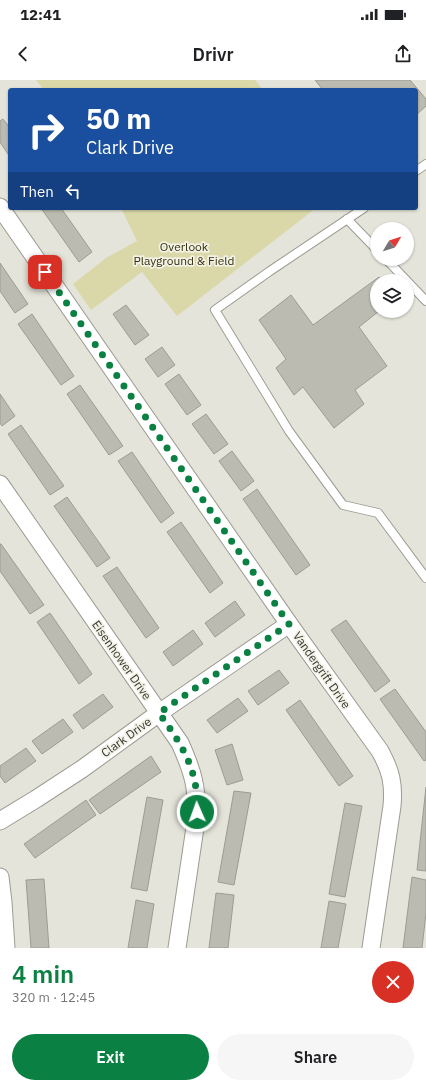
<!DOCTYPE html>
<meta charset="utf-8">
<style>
body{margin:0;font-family:"IBM Plex Sans",sans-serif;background:#f6f6f6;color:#202124;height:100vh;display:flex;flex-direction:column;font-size:15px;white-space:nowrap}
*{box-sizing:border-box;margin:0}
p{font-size:13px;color:#757577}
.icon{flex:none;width:22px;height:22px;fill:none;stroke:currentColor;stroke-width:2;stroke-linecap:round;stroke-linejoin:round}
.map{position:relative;height:868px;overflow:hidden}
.details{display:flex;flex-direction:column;background:#fff;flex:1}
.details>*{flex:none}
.top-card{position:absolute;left:8px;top:8px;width:410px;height:122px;border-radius:4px;box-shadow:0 1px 3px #0004;background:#1a4fa0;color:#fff;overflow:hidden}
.needle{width:26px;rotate:51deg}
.fabs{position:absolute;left:370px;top:142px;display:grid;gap:8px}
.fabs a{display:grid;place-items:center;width:44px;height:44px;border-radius:50%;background:#fff;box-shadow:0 1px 3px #0004;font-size:20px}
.pin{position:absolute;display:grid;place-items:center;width:34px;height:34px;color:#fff;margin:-17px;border-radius:8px;box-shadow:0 2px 6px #0006}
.me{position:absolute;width:44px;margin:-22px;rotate:358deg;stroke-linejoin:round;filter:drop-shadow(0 0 3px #0008)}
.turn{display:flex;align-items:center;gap:14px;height:84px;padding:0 12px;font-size:18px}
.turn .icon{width:52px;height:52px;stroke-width:2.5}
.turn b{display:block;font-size:28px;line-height:34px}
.then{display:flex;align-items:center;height:38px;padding:0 12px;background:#0003;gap:8px;font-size:15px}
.round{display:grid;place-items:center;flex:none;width:42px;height:42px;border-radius:21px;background:#f6f6f6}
.headline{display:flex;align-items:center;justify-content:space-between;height:68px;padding:0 12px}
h1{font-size:24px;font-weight:600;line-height:30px;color:#0b8043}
.action{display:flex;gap:8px;margin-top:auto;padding:8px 12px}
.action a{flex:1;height:46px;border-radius:24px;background:#0b8043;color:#fff;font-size:16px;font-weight:600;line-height:46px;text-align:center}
.action a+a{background:#f6f6f6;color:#202124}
.status{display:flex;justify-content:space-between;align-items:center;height:28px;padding:0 20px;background:#fff;direction:ltr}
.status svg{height:11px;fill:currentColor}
header{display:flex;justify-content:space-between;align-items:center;height:52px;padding:0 12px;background:#fff;font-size:18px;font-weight:600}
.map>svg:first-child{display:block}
</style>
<div class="status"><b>12:41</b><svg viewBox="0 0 49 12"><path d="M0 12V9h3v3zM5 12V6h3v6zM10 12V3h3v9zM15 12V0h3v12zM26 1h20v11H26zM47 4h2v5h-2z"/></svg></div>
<header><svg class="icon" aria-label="back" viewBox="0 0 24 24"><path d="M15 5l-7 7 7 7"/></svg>Drivr<svg class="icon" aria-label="share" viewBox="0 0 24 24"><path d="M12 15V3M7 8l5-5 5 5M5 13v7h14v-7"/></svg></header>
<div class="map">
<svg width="426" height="868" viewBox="0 0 426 868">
<rect width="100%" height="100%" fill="#e5e4da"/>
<g fill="#dad7a8">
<path d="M36 0H255L263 10H44Z"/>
<path d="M121 128H316L177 236 142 192 91 230 73 204 106 178 137 161Z"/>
</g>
<g fill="#bbbbb1" stroke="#9d9c93">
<path d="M315 0H410L426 19V26L416 35V10H323Z"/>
<path d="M3 39 10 48V77L0 62V41Z"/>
<path d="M41 128H61L92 172 79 182Z"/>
<path d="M0 183 28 224 15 233 0 211Z"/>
<path d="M379 197 382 201H377V231H379L359 247 387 286 355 310 364 324 334 348 303 307 294 315 276 288 286 279 259 240 291 215 313 245Z"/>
<path d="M126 225 149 255 135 265 113 234Z"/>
<path d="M32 234 74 296 61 305 18 244Z"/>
<path d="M162 267 175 285 158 297 145 279Z"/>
<path d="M179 294 201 325 187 335 165 304Z"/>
<path d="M80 305 123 366 109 375 67 314Z"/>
<path d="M0 314 15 336 2 346 0 343Z"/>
<path d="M206 334 228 364 214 374 192 344Z"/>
<path d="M21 345 64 406 50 415 8 354Z"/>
<path d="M232 371 254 401 241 411 219 381Z"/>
<path d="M132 372 174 433 161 443 118 381Z"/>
<path d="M257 409 310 485 296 495 243 419Z"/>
<path d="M67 417 110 478 97 487 54 426Z"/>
<path d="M181 442 223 503 210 513 167 452Z"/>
<path d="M0 464H1L44 525 30 534 0 491Z"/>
<path d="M117 487 159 548 146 558 103 496Z"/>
<path d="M235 521 245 535 215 557 205 543Z"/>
<path d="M50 533 92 594 79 604 37 542Z"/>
<path d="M346 540 390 601 375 612 331 550Z"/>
<path d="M193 550 203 564 173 586 163 572Z"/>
<path d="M279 590 289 603 258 625 248 611Z"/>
<path d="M395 609 426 652V680L424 681 380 619Z"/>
<path d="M103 614 113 627 83 649 73 635Z"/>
<path d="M238 618 248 631 217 653 207 640Z"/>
<path d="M300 620 353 696 339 706 286 630Z"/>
<path d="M63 639 73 652 42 674 32 661Z"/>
<path d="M232 664 243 700 227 705 215 670Z"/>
<path d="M26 668 36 681 5 703 0 696V686Z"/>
<path d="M151 676 161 692 100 734 89 720Z"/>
<path d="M426 707V791L417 790Z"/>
<path d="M234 711 251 713 234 805 218 802Z"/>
<path d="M147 717 163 720 147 811 131 808Z"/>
<path d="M86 720 96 735 35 778 24 764Z"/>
<path d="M345 723 362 726 345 817 329 814Z"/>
<path d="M412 797 426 800V833L422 868H403Z"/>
<path d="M44 799 49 868H31L26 800Z"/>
<path d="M216 813 234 815 228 868H209Z"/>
<path d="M136 820 154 824 147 868H128Z"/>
<path d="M329 821 346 824 338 868H321Z"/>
</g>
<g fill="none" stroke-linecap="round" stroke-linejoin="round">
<defs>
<g id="service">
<path d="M416 91 426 84"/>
<path d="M364 128 270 191 215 230 289 351 343 425 378 433 426 498"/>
<path d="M347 139 377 170"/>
<path d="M386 179 426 221"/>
</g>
<g id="minor">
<path d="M0 127 289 544 380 671C391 691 394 704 392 726L371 868"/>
<path d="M0 404 180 663C193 692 198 708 196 741L177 868"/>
<path d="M0 741 36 719 82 689 159 633 289 544"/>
<path d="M0 797 3 822 6 868"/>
</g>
</defs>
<use href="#service" stroke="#9c9c92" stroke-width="10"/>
<use href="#minor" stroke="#9c9c92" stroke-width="19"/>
<use href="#service" stroke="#fff" stroke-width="8"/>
<use href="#minor" stroke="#fff" stroke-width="17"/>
</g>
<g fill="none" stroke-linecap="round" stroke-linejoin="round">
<path stroke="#0b8043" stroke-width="7" stroke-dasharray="0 12.6" d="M45 192 289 544 159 633C182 665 199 690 197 732"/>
</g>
<g text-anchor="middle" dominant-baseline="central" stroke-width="3.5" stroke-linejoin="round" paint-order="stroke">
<g font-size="12" fill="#35310a" stroke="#f2f2e7">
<text x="184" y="166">Overlook<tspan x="184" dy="14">Playground &amp; Field</tspan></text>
</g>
<g font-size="12" fill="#373733" stroke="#f2f2e7">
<text transform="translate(122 580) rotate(55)">Eisenhower Drive</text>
<text transform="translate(322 590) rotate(55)">Vandergrift Drive</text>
<text transform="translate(126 657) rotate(-36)">Clark Drive</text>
</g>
</g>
</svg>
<div class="fabs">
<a><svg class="needle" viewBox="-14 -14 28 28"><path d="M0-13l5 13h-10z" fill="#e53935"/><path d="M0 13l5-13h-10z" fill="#757577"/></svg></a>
<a><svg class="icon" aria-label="layers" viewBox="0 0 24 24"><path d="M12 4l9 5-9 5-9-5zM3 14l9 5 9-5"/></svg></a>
</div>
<div class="pin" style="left:45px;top:192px;background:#d93025"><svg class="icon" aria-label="arrive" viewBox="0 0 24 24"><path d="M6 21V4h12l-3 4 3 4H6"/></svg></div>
<svg class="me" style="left:197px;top:732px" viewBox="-20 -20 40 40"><circle r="17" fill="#0b8043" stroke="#fff" stroke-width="3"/><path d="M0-11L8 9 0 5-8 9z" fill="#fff"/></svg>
<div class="top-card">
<div class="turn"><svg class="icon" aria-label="right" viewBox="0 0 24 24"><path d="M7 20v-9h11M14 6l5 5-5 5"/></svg><div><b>50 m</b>Clark Drive</div></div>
<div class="then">Then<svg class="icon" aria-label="left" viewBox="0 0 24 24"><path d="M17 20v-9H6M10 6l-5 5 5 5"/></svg></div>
</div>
</div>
<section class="details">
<div class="headline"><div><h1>4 min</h1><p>320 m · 12:45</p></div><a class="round" style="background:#d93025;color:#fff"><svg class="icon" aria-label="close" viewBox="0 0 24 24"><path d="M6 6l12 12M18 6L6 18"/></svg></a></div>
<div class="action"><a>Exit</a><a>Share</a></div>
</section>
